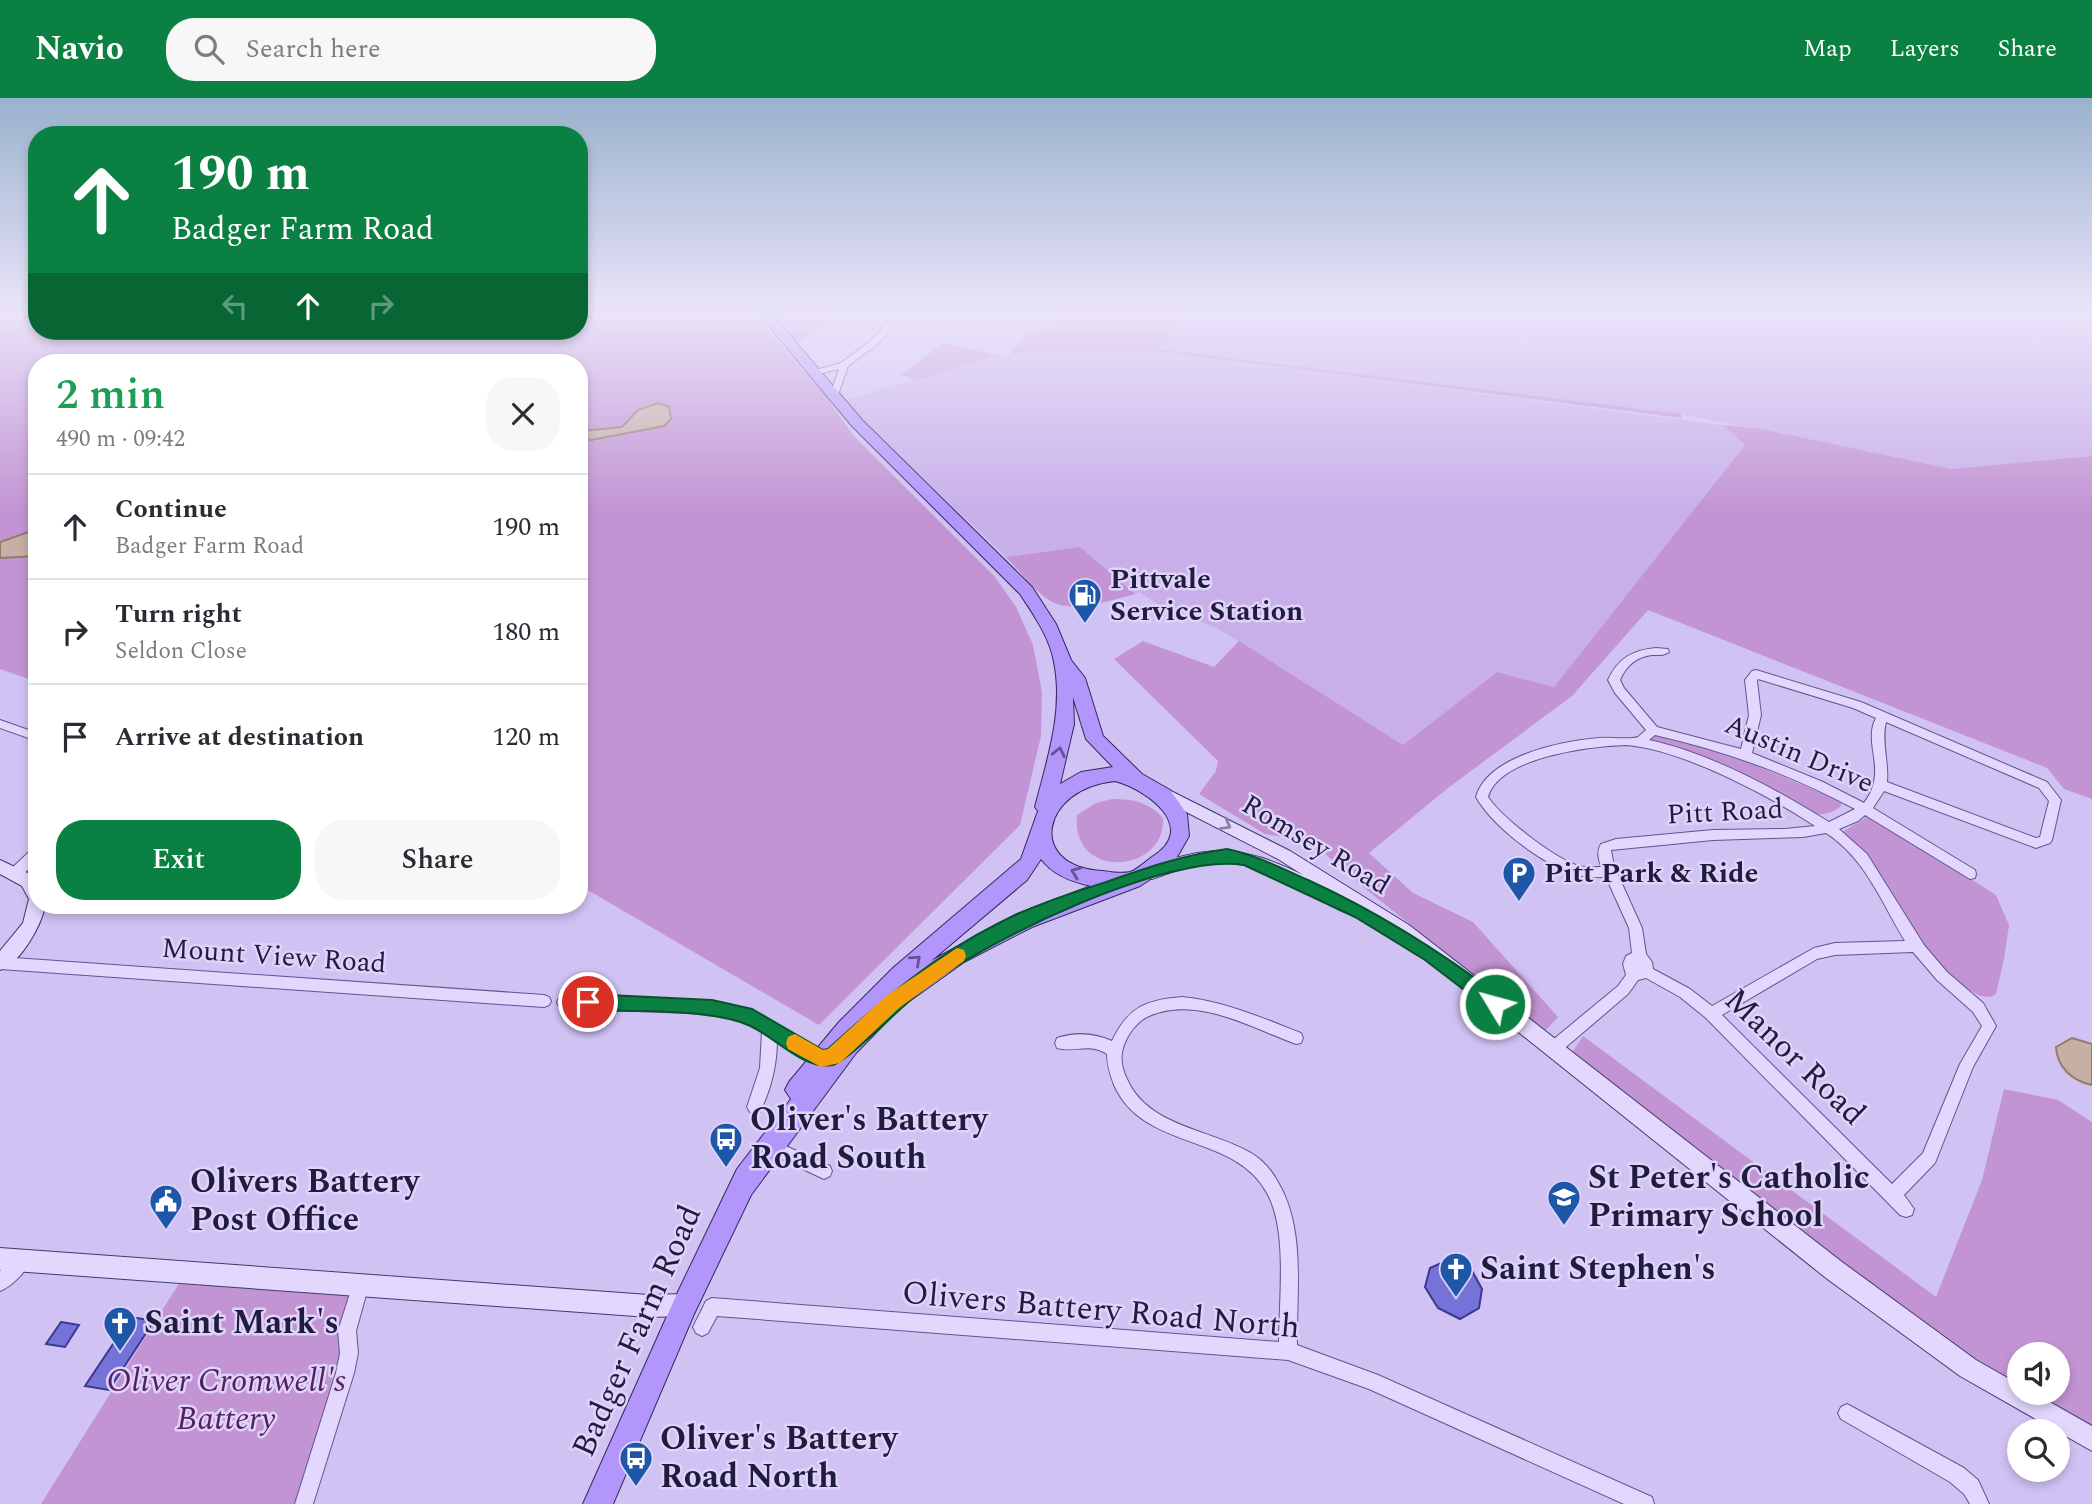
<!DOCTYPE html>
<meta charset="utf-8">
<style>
body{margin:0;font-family:Spectral,serif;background:#f7f7f7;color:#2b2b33;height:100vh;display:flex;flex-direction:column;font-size:26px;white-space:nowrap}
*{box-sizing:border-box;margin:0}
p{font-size:23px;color:#7c7c81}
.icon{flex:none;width:38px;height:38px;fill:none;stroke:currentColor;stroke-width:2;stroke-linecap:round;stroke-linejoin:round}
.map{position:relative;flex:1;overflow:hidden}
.side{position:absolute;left:28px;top:256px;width:560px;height:560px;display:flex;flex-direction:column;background:#fff;border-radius:28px;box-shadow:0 4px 10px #0003}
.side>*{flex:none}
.banner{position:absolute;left:28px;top:28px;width:560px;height:214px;border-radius:28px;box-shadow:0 4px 10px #0003;background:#0b8043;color:#fff;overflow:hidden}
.fabs{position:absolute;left:2007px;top:1244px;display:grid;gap:14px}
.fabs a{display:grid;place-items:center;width:63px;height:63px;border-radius:50%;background:#fff;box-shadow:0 4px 10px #0003;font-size:35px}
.pin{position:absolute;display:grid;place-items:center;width:60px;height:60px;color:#fff;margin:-30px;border:4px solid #fff;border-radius:50%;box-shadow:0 2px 7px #0007}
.me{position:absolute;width:77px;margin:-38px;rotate:307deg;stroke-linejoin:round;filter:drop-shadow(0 0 5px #0008)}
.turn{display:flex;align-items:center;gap:24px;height:147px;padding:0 28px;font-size:32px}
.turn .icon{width:91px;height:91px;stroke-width:2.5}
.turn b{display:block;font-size:49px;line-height:60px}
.lanes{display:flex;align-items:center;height:66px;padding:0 28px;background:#0003;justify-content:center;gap:35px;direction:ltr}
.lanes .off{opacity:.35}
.round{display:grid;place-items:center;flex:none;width:74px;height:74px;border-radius:28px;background:#f7f7f7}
.headline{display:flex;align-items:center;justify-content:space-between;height:119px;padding:0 28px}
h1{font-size:42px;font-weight:600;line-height:52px;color:#1e9e55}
.primary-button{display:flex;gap:14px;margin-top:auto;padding:14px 28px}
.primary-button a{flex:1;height:80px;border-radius:28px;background:#0b8043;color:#fff;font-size:28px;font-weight:600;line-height:80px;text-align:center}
.primary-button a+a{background:#f7f7f7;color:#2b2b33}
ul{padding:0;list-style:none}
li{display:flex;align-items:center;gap:21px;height:105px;padding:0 28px;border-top:2px solid #e1e1e2}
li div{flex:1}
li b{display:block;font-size:26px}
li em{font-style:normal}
header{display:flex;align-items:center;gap:42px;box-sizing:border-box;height:98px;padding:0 35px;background:#0b8043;color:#fff}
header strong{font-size:33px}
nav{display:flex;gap:38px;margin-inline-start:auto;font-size:24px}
.search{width:490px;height:63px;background:#f7f7f7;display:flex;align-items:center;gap:18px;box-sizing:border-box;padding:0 24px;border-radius:28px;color:#7c7c81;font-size:26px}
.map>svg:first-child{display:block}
</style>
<header>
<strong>Navio</strong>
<div class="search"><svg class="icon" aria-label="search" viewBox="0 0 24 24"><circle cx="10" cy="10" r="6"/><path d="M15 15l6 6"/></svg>Search here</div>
<nav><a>Map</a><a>Layers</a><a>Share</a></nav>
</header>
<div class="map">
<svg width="2092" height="1406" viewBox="0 0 2092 1406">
<rect width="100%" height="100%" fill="#d1c2f4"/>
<g fill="#c9afea">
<path d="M1192 215 2069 216 2092 234V358L1951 371 1681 316 1158 251Z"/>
<path d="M1153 253 1723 327 1745 347 1554 589 1497 574 1403 647 1217 530 1161 508 1139 494 1135 496 1080 449 1006 459 843 303 998 257Z"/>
</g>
<g fill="#c294d3">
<path d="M0 215H37V233H579V215H753L824 296 854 338 995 479 1016 509 1033 547 1042 594 1041 638 1020 727 819 927 579 787V264H37V584L0 571Z"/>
<path d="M770 215H846L795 246Z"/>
<path d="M1060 215H1192L1159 251 1681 316 1682 320 1153 253 1011 256 1027 235 1038 236Z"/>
<path d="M943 245 998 257 917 282 901 277Z"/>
<path d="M1723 327 1762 331 1951 371 2092 358V701L2064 691 2047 670 1648 512 1572 598 1448 690 1369 755 1413 795 1473 824 1558 919 1544 934 1367 792 1323 754 1288 740 1265 736 1199 696 1216 673 1218 663 1114 561 1143 543 1214 569 1239 543 1403 647 1497 574 1554 589 1745 347Z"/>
<path d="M1080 449 1135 496C1111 502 1072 517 1049 502 1033 492 1019 472 1006 459Z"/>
<path d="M1655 636 1716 651 1836 701 1842 706C1836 715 1824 717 1813 716L1650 644Z"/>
<path d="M1112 701C1134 701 1148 704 1163 720 1166 776 1070 783 1077 717L1096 705Z"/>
<path d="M1870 717 1996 797 2009 827 2004 861 1996 896 1991 899 1980 898 1955 884 1921 844 1842 734Z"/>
<path d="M1583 938 1936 1199 1982 1082 2004 991 2058 1002 2092 1024V1328L2034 1295H2058V1256H2020L2019 1286 1973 1260 1840 1167 1571 956Z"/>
<path d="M180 1184 349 1194 340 1241 341 1261 299 1406H41Z"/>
</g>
<g fill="#c6afa5" stroke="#967a6a" stroke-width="2">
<path d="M658 305 669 309 671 321 664 328 591 342 579 339 582 333 622 329 638 312Z"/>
<path d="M37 431V458L0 460V444Z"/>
<path d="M2072 940 2092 946V987C2072 983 2057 969 2056 949Z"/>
</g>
<g fill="#7573d7" stroke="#393993" stroke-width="2">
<path d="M1448 1162 1470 1169 1482 1191 1479 1210 1460 1221 1438 1210 1425 1189 1430 1170Z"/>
<path d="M131 1219 154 1223 109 1292 85 1288Z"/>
<path d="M61 1224 79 1227 65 1249 46 1246Z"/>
</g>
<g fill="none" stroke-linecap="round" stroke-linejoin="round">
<defs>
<g id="street">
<path d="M895 215H903L879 245 848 268 838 297 831 299 830 297 839 271 815 277 811 275 812 273 841 265 873 241Z"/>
<path d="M1656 550 1668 551 1669 554C1663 558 1660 557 1652 557 1636 559 1626 568 1620 582L1624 590 1657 629 1741 651 1749 617 1745 582 1752 573 1756 572 1861 604 2047 684 2061 702 2052 742 2050 745 2036 750 1884 693 1873 710 1975 772 1976 776 1975 780 1970 781 1865 717 1858 723 1839 731 1867 756 1924 847 1947 874 1983 905 1996 928 1973 969 1935 1065 1904 1097 1914 1111 1912 1117 1906 1119 1900 1117 1706 920 1680 899 1646 880 1638 882 1628 896 1559 955 1554 956 1549 955 1547 950 1549 945 1618 888 1626 877 1623 866 1626 858 1632 855 1629 830 1606 779C1597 779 1587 780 1579 777 1545 769 1493 729 1476 699 1487 658 1562 643 1599 640 1608 639 1631 642 1638 639 1641 637 1643 634 1646 632L1615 595 1608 582C1618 560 1633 552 1656 550ZM1758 581 1853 610 1876 620C1862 646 1889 672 1864 705L1823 684 1752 655 1761 617 1757 583ZM1886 624 2039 690 2049 703 2040 739 2036 740 1887 684C1889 664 1881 643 1886 624ZM1655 637C1726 653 1792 677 1855 711L1829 724C1776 691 1710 655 1649 642ZM1626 647C1681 651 1768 697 1815 728L1785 731 1713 732 1616 741 1601 746C1596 754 1599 761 1601 769 1594 769 1586 770 1579 768 1555 761 1502 720 1488 699 1499 659 1591 648 1626 647ZM1826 735C1866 761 1881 804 1905 843L1835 845 1814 850 1712 908 1690 891 1653 871 1652 864 1646 856 1642 830 1614 768 1611 752 1713 742 1803 739ZM1913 854 1937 882 1973 914 1982 928 1960 966 1923 1055 1892 1086 1722 917 1817 861 1835 857Z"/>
<path d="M0 622 37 635V643L0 630Z"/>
<path d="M37 749V762L21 779H11L10 775 11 771 32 751Z"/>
<path d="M0 859 544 897 549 899 551 903 549 907 544 909 0 871Z"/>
<path d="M564 898 712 904 757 915 823 954 831 955 833 960 831 965 821 968 777 942C777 967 771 991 760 1014L755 1016 750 1014 747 1009 760 970 762 933 749 924 712 916 564 910 559 908 557 904 559 900Z"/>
<path d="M1182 899C1224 903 1262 920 1301 935L1303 940 1301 945 1296 946C1252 930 1197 897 1149 918 1137 923 1127 937 1123 950 1120 960 1122 971 1127 981 1148 1029 1210 1031 1251 1055 1263 1062 1273 1074 1279 1086 1306 1133 1296 1196 1297 1247L1378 1277 1652 1399 1654 1406H1624L1369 1291 1288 1262 717 1218 708 1235 702 1238 696 1235 693 1229 706 1203 712 1200 1279 1244C1279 1201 1288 1132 1267 1095 1234 1034 1144 1054 1114 987 1110 976 1107 967 1107 956 1089 944 1074 955 1057 950L1055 945 1057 940C1075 934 1094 935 1112 943 1128 909 1146 902 1182 899Z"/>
<path d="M770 1041 830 1068 832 1073 830 1078 824 1081 765 1053 762 1048 765 1043Z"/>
<path d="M22 1155 28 1157 30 1163C26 1174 11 1189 0 1193V1173L16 1157Z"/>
<path d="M361 1178 367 1180 369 1186 356 1233 358 1255 354 1275 313 1406H295L336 1275 340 1255 338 1233 353 1186 355 1180Z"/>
<path d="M1847 1306 1964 1370 1978 1382 1989 1406H1970L1964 1396 1950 1384 1841 1321 1838 1315 1841 1309Z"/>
</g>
<g id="secondary">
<path d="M1165 690 1290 753 1409 827 1842 1164 1976 1262 2020 1287V1295H2034L2092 1328V1353L1960 1278 1826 1180 1397 837 1355 811 1348 815 1342 813C1304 793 1260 762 1215 764 1193 765 1173 774 1152 781L1146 779 1144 774 1146 769C1212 747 1239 746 1303 777L1278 761 1159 700 1157 696 1159 692Z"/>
<path d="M0 762 34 778 37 784V807H45C42 827 20 866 0 872V853L23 825 29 801 22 788 0 776Z"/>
<path d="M0 1150 649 1197 685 1196 693 1199 696 1207 693 1215 685 1218 649 1219 0 1172Z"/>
</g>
<path id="primary" d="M758 215H771L862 322 1032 489 1056 526 1071 562 1085 580 1103 638 1142 676 1170 692 1187 716 1189 738 1173 766 1140 788 1032 829 964 864 901 909 856 955 751 1097 694 1216 613 1406H583L676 1198 737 1071 791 1001 785 992 789 984 839 924 893 870 1021 761 1038 713 1035 709C1047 662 1064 613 1054 564 1050 540 1034 517 1020 496L852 328ZM1073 599 1086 641 1113 669 1081 674 1060 686 1074 626ZM1115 683C1148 692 1199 730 1152 759 1146 763 1137 772 1130 774 1122 776 1110 774 1103 773 1025 769 1041 690 1115 683ZM1041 761C1053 777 1072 784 1091 788L1017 816 931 863 1027 782Z"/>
</defs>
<use href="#street" stroke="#5e5690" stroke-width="2"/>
<use href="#secondary" stroke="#3f3a72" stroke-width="2"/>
<use href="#primary" stroke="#2f2b5e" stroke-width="2"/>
<use href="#street" fill="#e3d7fd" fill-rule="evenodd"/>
<use href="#secondary" fill="#e3d7fd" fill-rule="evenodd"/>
<use href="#primary" fill="#b396fb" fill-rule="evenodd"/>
</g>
<defs><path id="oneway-chevron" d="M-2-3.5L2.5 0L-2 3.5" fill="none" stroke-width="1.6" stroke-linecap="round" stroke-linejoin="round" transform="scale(1.75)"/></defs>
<g stroke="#625393">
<use href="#oneway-chevron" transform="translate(1059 654) rotate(-78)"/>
<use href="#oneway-chevron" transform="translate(1076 774) rotate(-159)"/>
<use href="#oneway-chevron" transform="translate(916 862) rotate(-42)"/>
</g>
<use stroke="#8b83a7" href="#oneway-chevron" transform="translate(1226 727) rotate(29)"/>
<linearGradient id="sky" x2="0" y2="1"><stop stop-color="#9ab2cd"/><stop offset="0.52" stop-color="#eae4fa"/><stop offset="1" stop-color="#eae4fa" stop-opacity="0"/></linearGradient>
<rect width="2092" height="412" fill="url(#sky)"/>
<path fill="#0b8043" stroke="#07532c" stroke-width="2" d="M1227 751C1256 757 1281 770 1308 782 1378 814 1440 853 1502 900L1504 906 1502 911H1489L1425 862 1355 819 1244 767C1169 754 986 842 926 889 904 905 852 960 833 967 802 972 775 938 748 927 709 910 632 914 588 912L582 910 579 904 582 899 588 896 712 902 752 911 823 952 828 951C881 903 935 857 999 825 1034 807 1072 795 1109 783 1149 769 1184 757 1227 751Z"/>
<path fill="#f59e0b" d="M957 850 964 852 966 858 964 863 899 910 840 965 821 969 788 951 786 945 788 939 795 936 823 952 828 951 886 898Z"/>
<defs>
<symbol id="fuel-pin" viewBox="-11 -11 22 30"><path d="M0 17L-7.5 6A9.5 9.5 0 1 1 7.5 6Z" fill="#1e56a8" stroke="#dfd3fa"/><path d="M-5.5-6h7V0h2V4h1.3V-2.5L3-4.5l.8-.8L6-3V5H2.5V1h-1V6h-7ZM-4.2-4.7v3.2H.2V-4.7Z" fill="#fff"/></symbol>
<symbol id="parking-pin" viewBox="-11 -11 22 30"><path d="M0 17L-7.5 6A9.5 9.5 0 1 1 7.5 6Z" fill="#1e56a8" stroke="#dfd3fa"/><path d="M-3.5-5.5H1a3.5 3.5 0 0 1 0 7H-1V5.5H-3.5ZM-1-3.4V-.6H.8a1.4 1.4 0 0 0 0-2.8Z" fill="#fff"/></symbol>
<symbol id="bus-pin" viewBox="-11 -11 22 30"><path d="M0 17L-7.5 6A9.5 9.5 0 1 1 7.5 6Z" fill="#1e56a8" stroke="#dfd3fa"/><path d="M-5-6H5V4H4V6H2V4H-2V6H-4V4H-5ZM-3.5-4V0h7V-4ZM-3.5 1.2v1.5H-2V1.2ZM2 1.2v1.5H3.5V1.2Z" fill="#fff"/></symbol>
<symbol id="school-pin" viewBox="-11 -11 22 30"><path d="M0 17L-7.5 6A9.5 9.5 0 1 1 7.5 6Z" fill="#1e56a8" stroke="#dfd3fa"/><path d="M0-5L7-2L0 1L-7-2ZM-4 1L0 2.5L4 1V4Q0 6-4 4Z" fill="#fff"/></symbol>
<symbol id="civic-pin" viewBox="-11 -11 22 30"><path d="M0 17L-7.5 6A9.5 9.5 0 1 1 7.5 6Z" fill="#1e56a8" stroke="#dfd3fa"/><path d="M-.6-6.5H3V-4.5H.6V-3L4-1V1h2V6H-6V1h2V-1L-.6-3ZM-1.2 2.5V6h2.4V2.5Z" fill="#fff"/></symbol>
<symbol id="church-pin" viewBox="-11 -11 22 30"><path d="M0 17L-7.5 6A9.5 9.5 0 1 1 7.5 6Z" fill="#1e56a8" stroke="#dfd3fa"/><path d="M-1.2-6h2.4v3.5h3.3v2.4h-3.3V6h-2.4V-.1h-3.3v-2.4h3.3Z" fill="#fff"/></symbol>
</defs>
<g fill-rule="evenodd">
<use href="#fuel-pin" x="1066" y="478" width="38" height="52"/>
<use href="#parking-pin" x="1500" y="756" width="38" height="52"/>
<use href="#bus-pin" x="707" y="1022" width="38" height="52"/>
<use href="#school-pin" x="1545" y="1080" width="38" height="52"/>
<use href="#civic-pin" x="147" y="1084" width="38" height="52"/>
<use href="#church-pin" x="1437" y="1152" width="38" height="52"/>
<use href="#church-pin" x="101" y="1206" width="38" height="52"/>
<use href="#bus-pin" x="617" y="1341" width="38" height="52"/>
</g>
<g text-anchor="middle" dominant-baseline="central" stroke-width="5" stroke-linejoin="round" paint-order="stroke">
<g font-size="28" font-weight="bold" fill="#1f1c3e" stroke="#dfd3fa" text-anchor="start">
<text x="1110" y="481">Pittvale<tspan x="1110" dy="32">Service Station</tspan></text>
<text x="1544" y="775">Pitt Park &amp; Ride</text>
</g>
<g font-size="28" fill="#1f1c3e" stroke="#dfd3fa">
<text transform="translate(1799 656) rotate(23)">Austin Drive</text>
<text transform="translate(1725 714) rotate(-3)">Pitt Road</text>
<text transform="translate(1316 747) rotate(31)">Romsey Road</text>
<text transform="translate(274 858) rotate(4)">Mount View Road</text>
</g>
<g font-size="33" fill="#1f1c3e" stroke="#dfd3fa">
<text transform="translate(1795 959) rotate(44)">Manor Road</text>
<text transform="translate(1101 1212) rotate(5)">Olivers Battery Road North</text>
<text transform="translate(637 1233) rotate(-66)">Badger Farm Road</text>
</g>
<g font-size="33" font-weight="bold" fill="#1f1c3e" stroke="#dfd3fa" text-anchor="start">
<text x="750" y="1022">Oliver's Battery<tspan x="750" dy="38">Road South</tspan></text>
<text x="1588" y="1080">St Peter's Catholic<tspan x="1588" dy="38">Primary School</tspan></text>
<text x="190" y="1084">Olivers Battery<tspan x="190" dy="38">Post Office</tspan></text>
<text x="1480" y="1171">Saint Stephen's</text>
<text x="144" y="1225">Saint Mark's</text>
<text x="660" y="1341">Oliver's Battery<tspan x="660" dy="38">Road North</tspan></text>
</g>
<g font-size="33" font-style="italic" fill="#55205e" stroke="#dfd3fa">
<text x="226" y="1283">Oliver Cromwell's<tspan x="226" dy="38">Battery</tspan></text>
</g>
</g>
</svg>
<div class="fabs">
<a><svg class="icon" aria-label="sound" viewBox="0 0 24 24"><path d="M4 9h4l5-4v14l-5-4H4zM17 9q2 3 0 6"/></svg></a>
<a><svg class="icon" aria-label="search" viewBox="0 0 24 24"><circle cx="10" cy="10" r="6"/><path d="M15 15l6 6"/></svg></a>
</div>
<div class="pin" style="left:588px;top:904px;background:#d93025"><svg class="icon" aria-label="arrive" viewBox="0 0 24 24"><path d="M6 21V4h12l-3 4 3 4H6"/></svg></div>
<svg class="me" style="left:1495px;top:906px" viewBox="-20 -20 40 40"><circle r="17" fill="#0b8043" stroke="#fff" stroke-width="3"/><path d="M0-11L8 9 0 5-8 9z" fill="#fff"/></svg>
<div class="banner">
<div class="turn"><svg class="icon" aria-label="ahead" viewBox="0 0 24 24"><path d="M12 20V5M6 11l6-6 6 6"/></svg><div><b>190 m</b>Badger Farm Road</div></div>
<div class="lanes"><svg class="icon off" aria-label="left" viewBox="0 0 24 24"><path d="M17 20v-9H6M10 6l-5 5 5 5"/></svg><svg class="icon" aria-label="ahead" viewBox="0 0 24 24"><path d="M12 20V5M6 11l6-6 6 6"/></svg><svg class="icon off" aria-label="right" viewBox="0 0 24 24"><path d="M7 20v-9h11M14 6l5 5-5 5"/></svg></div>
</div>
<section class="side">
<div class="headline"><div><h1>2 min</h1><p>490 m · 09:42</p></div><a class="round"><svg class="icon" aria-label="close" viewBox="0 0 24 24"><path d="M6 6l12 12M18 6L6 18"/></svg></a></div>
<ul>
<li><svg class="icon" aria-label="ahead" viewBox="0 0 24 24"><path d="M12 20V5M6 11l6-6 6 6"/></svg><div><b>Continue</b><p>Badger Farm Road</p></div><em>190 m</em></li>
<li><svg class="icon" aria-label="right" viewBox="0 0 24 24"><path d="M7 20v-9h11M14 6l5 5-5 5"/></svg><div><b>Turn right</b><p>Seldon Close</p></div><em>180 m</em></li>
<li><svg class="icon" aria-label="arrive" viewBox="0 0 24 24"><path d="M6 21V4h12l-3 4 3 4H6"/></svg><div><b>Arrive at destination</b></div><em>120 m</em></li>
</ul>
<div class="primary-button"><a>Exit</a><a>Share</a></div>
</section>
</div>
